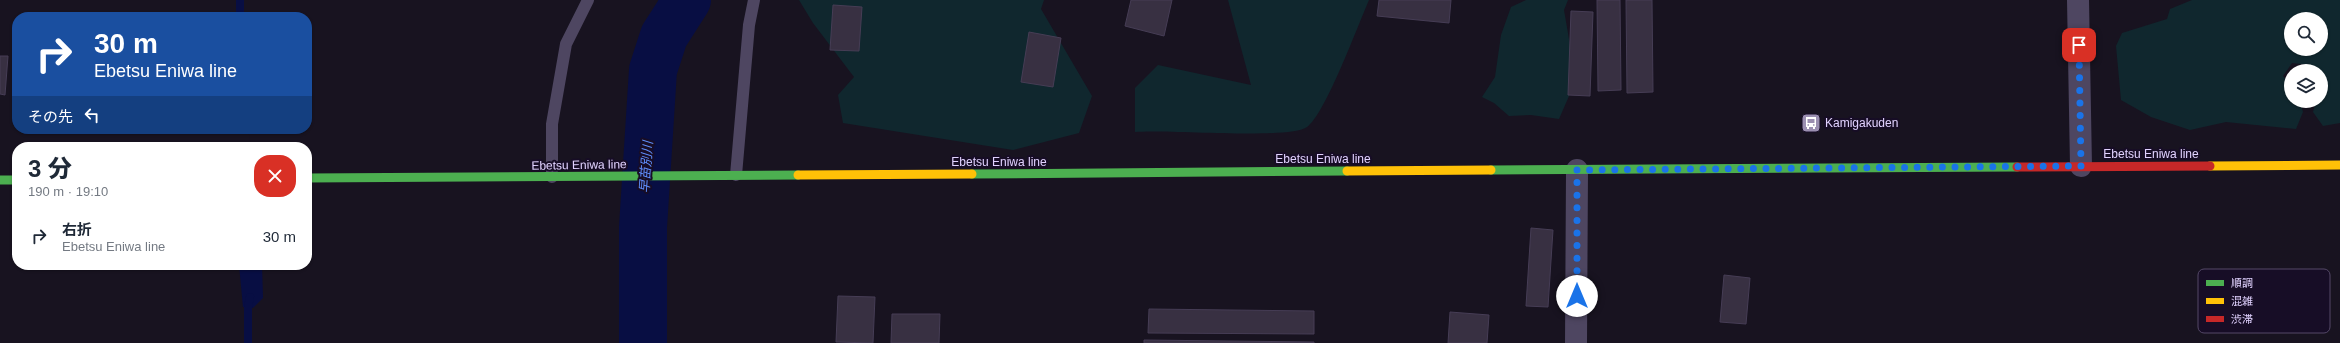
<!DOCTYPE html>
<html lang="ja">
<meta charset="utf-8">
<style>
body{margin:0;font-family:Helvetica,"Noto Sans JP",sans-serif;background:#f6f6f7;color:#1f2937;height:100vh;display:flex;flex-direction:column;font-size:15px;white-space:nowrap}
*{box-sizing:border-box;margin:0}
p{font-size:13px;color:#747a83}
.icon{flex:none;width:22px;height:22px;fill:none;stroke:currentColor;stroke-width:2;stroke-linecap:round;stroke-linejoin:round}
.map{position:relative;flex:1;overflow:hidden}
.side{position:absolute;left:12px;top:142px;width:300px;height:128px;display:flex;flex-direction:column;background:#fff;border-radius:16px;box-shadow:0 1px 3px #0004}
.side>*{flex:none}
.top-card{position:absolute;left:12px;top:12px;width:300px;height:122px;border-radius:16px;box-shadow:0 1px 3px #0004;background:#1a4fa0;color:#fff;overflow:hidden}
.buttons{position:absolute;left:2284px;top:12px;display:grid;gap:8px}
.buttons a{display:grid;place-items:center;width:44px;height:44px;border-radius:50%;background:#fff;box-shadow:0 1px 3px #0004;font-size:20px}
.pin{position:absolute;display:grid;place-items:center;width:34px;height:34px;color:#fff;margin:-17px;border-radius:8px;box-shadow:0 2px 6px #0006}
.me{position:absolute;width:44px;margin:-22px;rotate:0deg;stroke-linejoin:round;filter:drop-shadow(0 0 3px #0008)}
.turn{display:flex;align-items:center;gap:14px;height:84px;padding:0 16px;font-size:18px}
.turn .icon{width:52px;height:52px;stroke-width:2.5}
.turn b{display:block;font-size:28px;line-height:34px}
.then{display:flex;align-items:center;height:38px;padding:0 16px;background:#0003;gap:8px;font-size:15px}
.round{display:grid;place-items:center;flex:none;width:42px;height:42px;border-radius:16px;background:#f6f6f7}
.overview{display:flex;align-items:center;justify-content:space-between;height:68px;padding:0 16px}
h1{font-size:24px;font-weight:800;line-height:30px}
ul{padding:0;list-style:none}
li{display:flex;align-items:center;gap:12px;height:52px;padding:0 16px}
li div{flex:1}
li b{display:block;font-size:15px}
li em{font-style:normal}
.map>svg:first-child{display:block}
</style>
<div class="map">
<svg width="2340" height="343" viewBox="0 0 2340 343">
<rect width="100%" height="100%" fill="#181320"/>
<g fill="#10272e" fill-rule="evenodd">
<path d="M799 0H1044L1041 9 1092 96 1079 133 1013 150 843 123 838 95 854 77 813 23Z"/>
<path d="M1228 0H1369C1358 25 1325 115 1307 127 1289 140 1166 129 1135 132V88L1158 65 1251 85Z"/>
<path d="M1526 0H1568L1564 10 1576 80 1559 119 1531 115 1509 116 1494 103 1482 97 1495 77 1501 35 1511 7Z"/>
<path d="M2192 0H2340V123L2323 126 2313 112 2316 101H2321L2323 77 2321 71H2317L2310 65 2292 63 2283 76 2291 85V101H2300L2303 112 2296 129 2226 122 2190 130 2151 117 2121 100 2116 46 2122 33 2167 19 2170 9ZM2291 19H2321V49H2291Z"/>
</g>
<path fill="#080e43" d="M239 265H262L263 298 253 308 243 307Z"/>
<path fill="#181320" d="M238 129H248L251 147H238Z"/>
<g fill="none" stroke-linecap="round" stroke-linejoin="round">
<g stroke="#080e43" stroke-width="8">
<path d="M240 0V17"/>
<path d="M248 343V307L250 297"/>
</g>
<path stroke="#080e43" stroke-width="48" d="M643 343V227L653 70 664 36 687 0"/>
</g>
<g fill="#383042" stroke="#463d55">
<path d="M1131 0H1172L1164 36 1125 26Z"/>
<path d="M1379 0H1451L1449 23 1377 16Z"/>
<path d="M1597 0H1620L1621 90 1598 91Z"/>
<path d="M1626 0H1652L1653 92 1627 93Z"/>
<path d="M833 5 862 7 859 51 830 50Z"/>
<path d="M1571 11 1593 12 1590 96 1568 95Z"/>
<path d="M1029 32 1061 38 1053 87 1021 82Z"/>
<path d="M0 56H8L5 95 0 94Z"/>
<path d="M1531 228 1553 230 1548 307 1526 306Z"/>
<path d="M1724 275 1750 278 1746 324 1720 322Z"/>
<path d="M838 296 875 297 873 343 836 342Z"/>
<path d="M1149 309 1314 311V334L1148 333Z"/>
<path d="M1450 312 1489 315 1487 343H1448Z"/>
<path d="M892 314H940L939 343H891Z"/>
<path d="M1144 340 1314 342V343H1144Z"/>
</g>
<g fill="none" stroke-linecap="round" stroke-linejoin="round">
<g stroke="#4e4661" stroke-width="12">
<path d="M736 175 749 25 754 0"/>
<path d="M552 177V124L566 44 588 0"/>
</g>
<g stroke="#4e4661" stroke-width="22">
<path d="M2078 0 2081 166"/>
<path d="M1576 343 1577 170"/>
</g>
<g stroke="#4caf50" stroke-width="9">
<path d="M1491 170 2017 167"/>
<path d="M972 174 1347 171"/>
<path d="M307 178 798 175"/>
<path d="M0 180H17"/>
</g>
<g stroke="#ffc107" stroke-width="9">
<path d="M2210 166 2340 165"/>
<path d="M1347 171 1491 170"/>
<path d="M798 175 972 174"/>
</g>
<path stroke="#c62828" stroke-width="9" d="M2017 167 2210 166"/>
</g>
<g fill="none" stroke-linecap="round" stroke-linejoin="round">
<path stroke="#1a73e8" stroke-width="7" stroke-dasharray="0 12.6" d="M1577 296V170L2081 166 2079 45"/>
</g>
<defs>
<symbol id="bus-square" viewBox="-11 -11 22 22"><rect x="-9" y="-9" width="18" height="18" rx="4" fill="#9b8fb1" stroke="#170d26"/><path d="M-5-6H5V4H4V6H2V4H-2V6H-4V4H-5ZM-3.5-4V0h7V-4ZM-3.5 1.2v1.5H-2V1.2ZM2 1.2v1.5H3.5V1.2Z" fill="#fff"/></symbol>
</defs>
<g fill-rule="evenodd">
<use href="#bus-square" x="1800" y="112" width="22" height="22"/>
</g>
<g text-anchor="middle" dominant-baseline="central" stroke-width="4" stroke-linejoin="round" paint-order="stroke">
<g font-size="12" fill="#e1d2ff" stroke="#170d26" text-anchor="start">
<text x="1825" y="123">Kamigakuden</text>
</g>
<g font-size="12" fill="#e1d2ff" stroke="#170d26">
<text x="2151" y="154">Ebetsu Eniwa line</text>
<text x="1323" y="159">Ebetsu Eniwa line</text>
<text x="999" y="162">Ebetsu Eniwa line</text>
<text transform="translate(579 165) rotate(-1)">Ebetsu Eniwa line</text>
</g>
<g font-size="13" font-style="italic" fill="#6090ff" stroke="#170d26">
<text transform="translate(646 167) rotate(-86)">早苗別川</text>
</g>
</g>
<rect x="2198" y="269" width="132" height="64" rx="6" fill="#170d26" stroke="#544867" stroke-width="1"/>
<rect x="2206" y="280" width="18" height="6" fill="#4caf50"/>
<rect x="2206" y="298" width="18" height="6" fill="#ffc107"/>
<rect x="2206" y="316" width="18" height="6" fill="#c62828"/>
<g font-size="11" fill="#e1d2ff">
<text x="2231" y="287">順調</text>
<text x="2231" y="305">混雑</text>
<text x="2231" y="323">渋滞</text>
</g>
</svg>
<div class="buttons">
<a><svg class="icon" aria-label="search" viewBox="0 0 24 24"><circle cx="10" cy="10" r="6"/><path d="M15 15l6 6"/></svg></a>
<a><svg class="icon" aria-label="layers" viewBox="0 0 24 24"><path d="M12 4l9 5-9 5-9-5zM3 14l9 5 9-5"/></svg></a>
</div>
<div class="pin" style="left:2079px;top:45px;background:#d93025"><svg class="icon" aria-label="arrive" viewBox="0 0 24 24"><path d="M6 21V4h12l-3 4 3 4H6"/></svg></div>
<svg class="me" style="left:1577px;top:296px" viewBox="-20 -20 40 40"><circle r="19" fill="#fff"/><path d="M0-13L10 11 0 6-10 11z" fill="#1a73e8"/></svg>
<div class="top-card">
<div class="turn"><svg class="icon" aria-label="right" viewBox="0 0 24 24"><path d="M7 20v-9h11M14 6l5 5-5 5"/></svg><div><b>30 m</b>Ebetsu Eniwa line</div></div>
<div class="then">その先<svg class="icon" aria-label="left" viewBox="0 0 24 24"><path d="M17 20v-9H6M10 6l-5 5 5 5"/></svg></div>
</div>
<section class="side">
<div class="overview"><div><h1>3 分</h1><p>190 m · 19:10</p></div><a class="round" style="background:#d93025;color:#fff"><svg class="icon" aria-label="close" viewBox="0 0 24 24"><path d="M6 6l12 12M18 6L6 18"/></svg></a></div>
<ul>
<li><svg class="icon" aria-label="right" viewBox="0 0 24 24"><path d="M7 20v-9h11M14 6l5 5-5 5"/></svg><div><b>右折</b><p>Ebetsu Eniwa line</p></div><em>30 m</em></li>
</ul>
</section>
</div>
